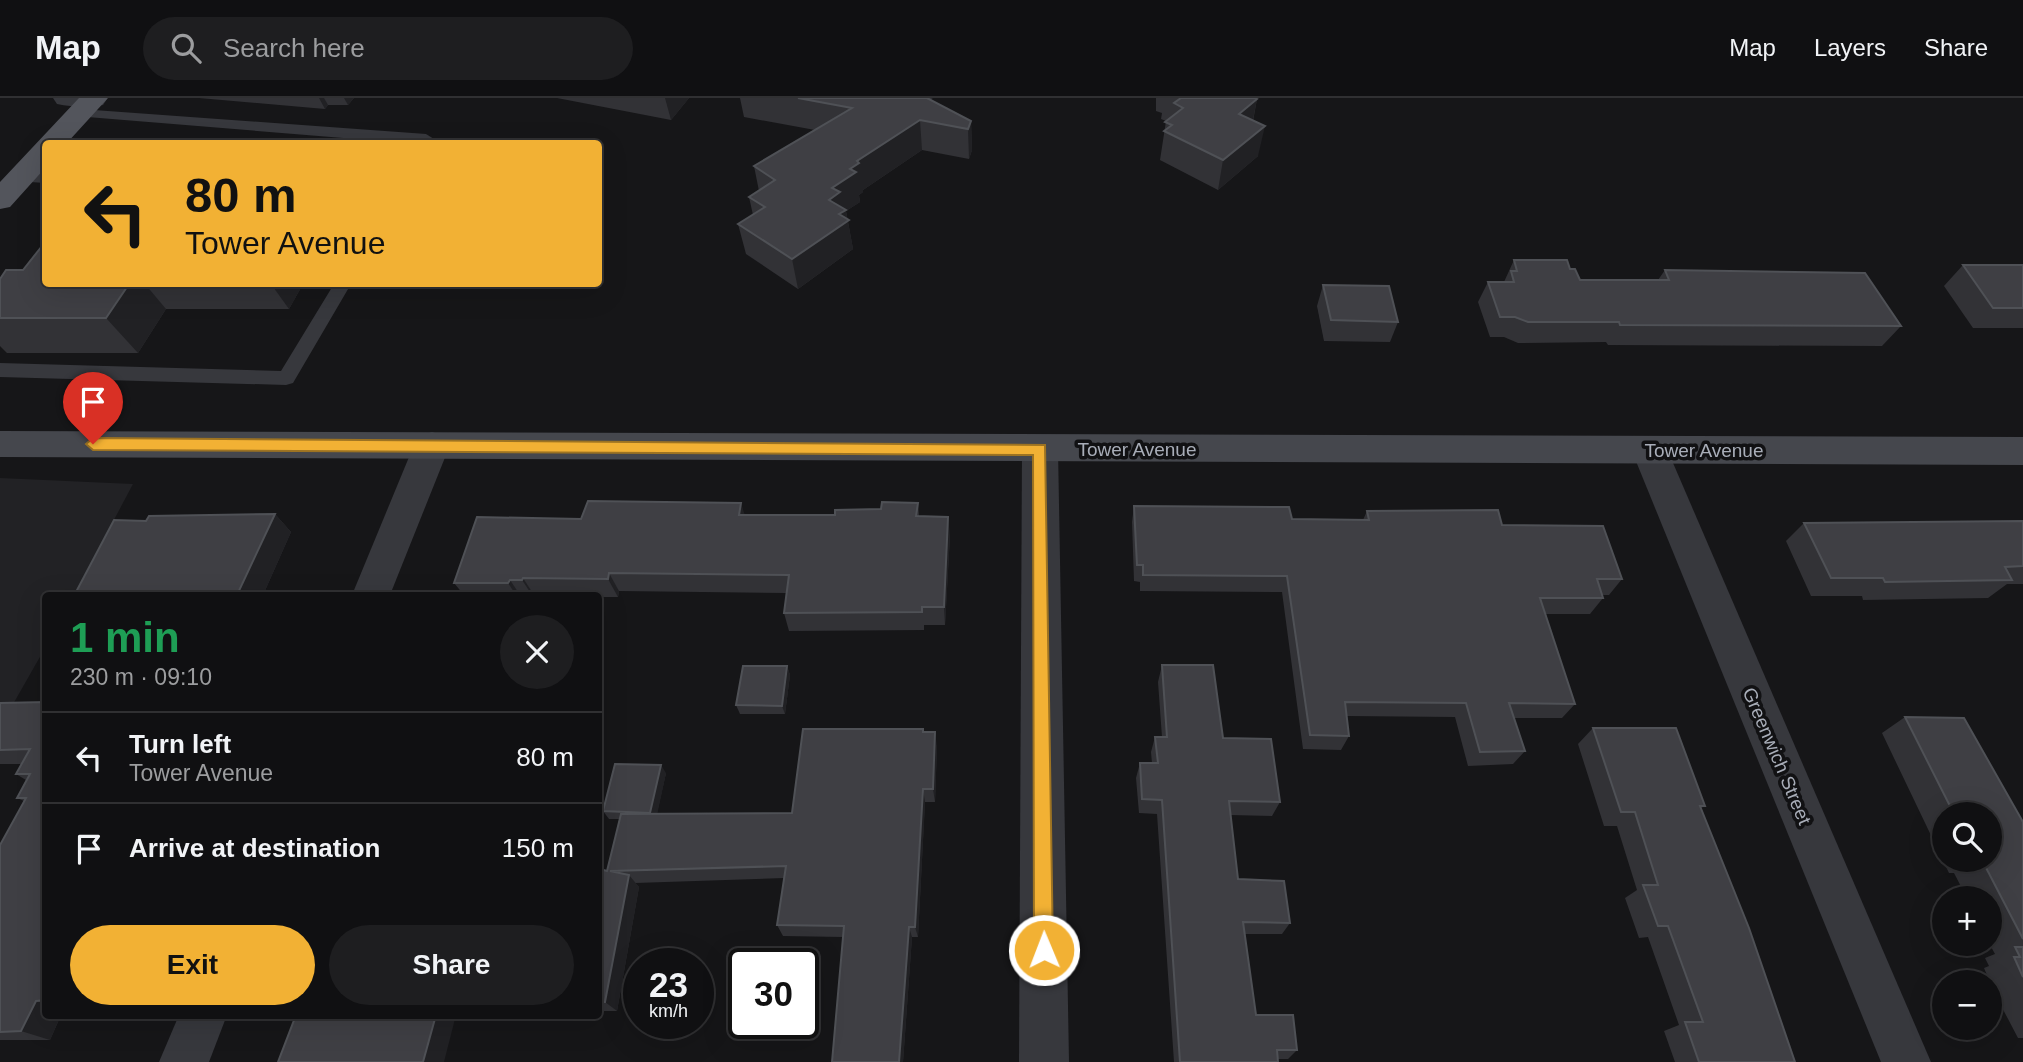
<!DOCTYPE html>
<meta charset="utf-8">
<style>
body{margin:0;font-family:Helvetica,sans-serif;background:#1e1e20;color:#f1f3f6;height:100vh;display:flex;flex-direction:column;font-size:26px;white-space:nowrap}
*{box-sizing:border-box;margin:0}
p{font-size:23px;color:#9c9d9f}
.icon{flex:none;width:38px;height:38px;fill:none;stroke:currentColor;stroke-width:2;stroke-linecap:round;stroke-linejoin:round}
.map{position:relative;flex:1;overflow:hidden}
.side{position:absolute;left:42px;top:494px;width:560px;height:427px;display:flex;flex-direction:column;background:#101012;border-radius:7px;box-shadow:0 7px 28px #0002,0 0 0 2px #303032}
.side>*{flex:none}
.banner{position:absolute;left:42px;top:42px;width:560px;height:147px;border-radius:7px;box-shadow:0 7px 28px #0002,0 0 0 2px #303032;background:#f2b134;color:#111;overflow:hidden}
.fabs{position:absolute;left:1932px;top:704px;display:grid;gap:14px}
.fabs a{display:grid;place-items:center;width:70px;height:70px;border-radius:50%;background:#101012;box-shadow:0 7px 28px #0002,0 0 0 2px #303032;font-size:35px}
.speed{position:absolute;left:623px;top:850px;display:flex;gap:14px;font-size:35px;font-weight:700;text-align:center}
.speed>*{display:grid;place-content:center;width:91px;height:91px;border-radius:50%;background:#101012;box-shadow:0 7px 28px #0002,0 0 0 2px #303032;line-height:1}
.speed small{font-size:18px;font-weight:400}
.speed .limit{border:4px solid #111;border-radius:10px;background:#fff;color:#111}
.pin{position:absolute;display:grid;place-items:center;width:60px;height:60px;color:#fff;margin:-72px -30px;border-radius:50% 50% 50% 0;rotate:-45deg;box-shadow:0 0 7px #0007}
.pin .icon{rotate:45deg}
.me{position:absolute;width:77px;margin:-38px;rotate:359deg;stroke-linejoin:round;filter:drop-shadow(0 0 5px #0008)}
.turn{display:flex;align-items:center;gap:24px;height:147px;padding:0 28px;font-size:32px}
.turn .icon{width:91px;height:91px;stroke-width:2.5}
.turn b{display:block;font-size:49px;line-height:60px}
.round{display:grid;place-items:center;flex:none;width:74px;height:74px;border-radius:37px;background:#1e1e20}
.overview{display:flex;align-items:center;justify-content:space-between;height:119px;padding:0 28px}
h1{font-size:42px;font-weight:700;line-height:52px;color:#1e9e55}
.primary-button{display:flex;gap:14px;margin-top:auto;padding:14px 28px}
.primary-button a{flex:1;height:80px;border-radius:42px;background:#f2b134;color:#111;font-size:28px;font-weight:700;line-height:80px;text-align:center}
.primary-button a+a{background:#1e1e20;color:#f1f3f6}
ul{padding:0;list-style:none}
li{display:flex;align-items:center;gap:21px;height:91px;padding:0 28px;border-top:2px solid #303032}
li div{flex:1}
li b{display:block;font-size:26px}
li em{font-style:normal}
header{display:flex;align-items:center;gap:42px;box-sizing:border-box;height:98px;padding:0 35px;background:#101012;border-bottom:2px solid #303032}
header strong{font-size:33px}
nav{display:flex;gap:38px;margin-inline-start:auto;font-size:24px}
.search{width:490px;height:63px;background:#1e1e20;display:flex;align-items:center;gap:18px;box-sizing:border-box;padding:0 24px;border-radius:38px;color:#9c9d9f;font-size:26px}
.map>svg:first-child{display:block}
</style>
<header>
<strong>Map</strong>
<div class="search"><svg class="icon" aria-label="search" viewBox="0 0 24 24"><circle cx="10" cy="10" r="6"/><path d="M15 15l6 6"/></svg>Search here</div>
<nav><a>Map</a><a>Layers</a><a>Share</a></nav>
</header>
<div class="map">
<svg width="2023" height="964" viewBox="0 0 2023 964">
<rect width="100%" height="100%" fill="#161618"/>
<path fill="#222225" d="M0 380 133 386 74 497H46L45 550 0 629Z"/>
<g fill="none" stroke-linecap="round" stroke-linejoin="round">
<g fill="#37383d" fill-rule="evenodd">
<path d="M80 11 426 36 434 41 432 46H417L75 18 73 15Z"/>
<path d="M19 75H46V85L13 83 11 80Z"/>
<path d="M334 186H351L293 285 286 287 0 279V265L281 273Z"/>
</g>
<g fill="#37383d" fill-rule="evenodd">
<path d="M53 0H106L107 1 103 7C88 10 72 9 57 6Z"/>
<path d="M432 334 444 338 450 347 390 497H352L414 347 420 338Z"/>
<path d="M1040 338 1053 341 1058 351 1069 964H1019L1022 351 1027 341Z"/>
<path d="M1649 338 1662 341 1667 351 1931 964H1881L1631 351 1636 341Z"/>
<path d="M179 917H227L209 964H159Z"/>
</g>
<path fill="#45474d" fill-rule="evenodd" d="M0 333 2023 339V367L0 359Z"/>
<path fill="#53555c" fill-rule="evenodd" d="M79 0H108L66 46H46V69L10 109 0 111V84Z"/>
</g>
<g fill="#323236" fill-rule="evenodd">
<path d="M199 0H354L348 7H328L325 11Z"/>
<path d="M557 0H689L671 22Z"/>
<path d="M740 0H933L930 2 971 23 972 52 969 61 922 52 863 92V94L859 97 860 104 846 113 853 151 798 191 746 156 738 126 753 117 749 99 759 93 754 68 815 32 744 19Z"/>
<path d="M1156 0H1255L1257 1 1253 23 1258 58 1218 92 1160 62 1166 23 1161 21 1162 15 1156 13Z"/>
<path d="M1514 162 1570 171 1580 182H1658L1665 172 1901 228 1882 248 1608 247 1606 244 1518 245 1504 239H1490L1478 204 1488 184H1504Z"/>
<path d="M1963 167H2023V230H1973L1944 188Z"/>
<path d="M0 181 46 186H303L289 211H166L138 255H7L0 248Z"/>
<path d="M1323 187 1398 224 1390 244 1324 243 1317 208Z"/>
<path d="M918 405 919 418 950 437 945 527H924V532L789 533 784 515 786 495 619 493 618 499H598V497H464L454 485 581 421 745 417H835L881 411Z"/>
<path d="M1134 408 1292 421 1363 422 1367 413 1502 427 1622 481 1609 497H1602L1603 500 1590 516H1545L1575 606 1562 620H1514L1525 653 1513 666 1468 668 1455 619 1347 618 1349 638 1341 652 1303 651 1282 494 1140 493V484L1134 483 1132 424Z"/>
<path d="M275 416 291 434 263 497H80L76 494 146 423Z"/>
<path d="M2023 423V486H2007L1988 500 1863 502 1862 498H1811L1786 443 1804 425Z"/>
<path d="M1162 567 1223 640 1280 704 1272 718 1230 717 1238 781 1290 825 1282 836H1244L1256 917 1297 952 1288 961H1278V964H1174L1157 716 1139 715 1136 680 1140 665H1152L1151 654 1155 639H1162L1158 584Z"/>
<path d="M787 568 790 577 785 616H740L736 607Z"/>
<path d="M46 604V917H61L50 942H0V747L24 703 17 700 26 682 16 676 22 666H0V605Z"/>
<path d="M1905 619 2023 724V940H2018L1996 898 1984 870 1989 868 1985 860 1995 856 1989 845 1990 800H1967L1954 775H1949L1882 635ZM1944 716H1990V761H1944Z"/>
<path d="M1593 630 1705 708 1701 710 1795 964H1675L1664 933 1679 927 1648 839 1639 840 1625 800 1637 792 1617 728H1604L1578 646Z"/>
<path d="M923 634 937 648 935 704H925L918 839H912L903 964H832L843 839 783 838 777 827 784 780 635 785 639 789 617 913H598V777L607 773 620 721H609L603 713 666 675 657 715H792Z"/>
</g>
<g fill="#212124">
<path d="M319 0H324L328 7 325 11Z"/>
<path d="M344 0H354L348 7Z"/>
<path d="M665 0H689L671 22Z"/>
<path d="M1237 0 1257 1 1251 31 1233 46Z"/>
<path d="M920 22 922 52 863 92V94L859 97 860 104 846 113 853 151 798 191 792 161 829 102 832 90 857 63Z"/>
<path d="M971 23 972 52 969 61 968 31Z"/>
<path d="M1265 28 1258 58 1218 92 1223 62Z"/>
<path d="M129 186H145L166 211 138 255 106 220Z"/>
<path d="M271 186H303L289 211Z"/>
<path d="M741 405 747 424 739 417Z"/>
<path d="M275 416 291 434 263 497H237Z"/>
<path d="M948 419 950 437 945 527 944 509Z"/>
<path d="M609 475 619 493 618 499 608 481Z"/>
<path d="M523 480 534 497H532L522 482Z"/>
<path d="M510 482 520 497H516L508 485Z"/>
<path d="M787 568 790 577 785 616 782 608Z"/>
<path d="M935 634 937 648 935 704 933 691Z"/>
<path d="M661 667 666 675 656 722 650 715Z"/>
<path d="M923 691 925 704 918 839 915 829Z"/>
<path d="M629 777 639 789 617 913 605 904Z"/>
<path d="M909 829 912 839 903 964H899Z"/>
<path d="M36 903 46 906V917H61L50 942 21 933Z"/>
<path d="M436 917H456L444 964H423Z"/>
</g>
<g fill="#3f3f44" stroke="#4f5156" stroke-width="2">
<path d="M798 0H927L971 23 968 31 920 22 857 63 859 65 850 71 856 74 832 90 840 94 829 102 846 112 839 116 849 122 792 161 738 126 765 109 749 99 775 82 754 68 852 10Z"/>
<path d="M1181 0H1255L1257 1 1239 16 1265 28 1223 62 1164 33 1172 27 1165 24 1183 10 1174 5Z"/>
<path d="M46 143V186H129L106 220H0V181L6 172H23Z"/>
<path d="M1514 162H1567L1570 171H1575L1580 182H1669L1665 172 1865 175 1901 228 1620 227 1619 224H1528L1515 219H1500L1488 184H1514L1511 173H1517Z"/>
<path d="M1963 167H2023V210H1993Z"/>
<path d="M1323 187 1389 188 1398 224 1331 222Z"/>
<path d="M588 403 741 405 739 417H835V412L881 411 882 404 918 405 916 418 948 419 944 509H922V514L784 515 789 477 609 475 608 481 523 480 522 482H510L508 485H454L477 419 581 421Z"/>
<path d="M1134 408 1289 409 1292 421 1369 422 1367 413 1498 412 1502 427 1603 428 1622 481H1597L1603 500H1540L1575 606 1509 605 1525 653 1480 654 1466 605 1345 604 1349 638 1310 637 1287 478 1143 477V467H1137Z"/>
<path d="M275 416 237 497H131L132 495 76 494 114 422 146 423 149 418Z"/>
<path d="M2023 423V468L2005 469 2012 482 1885 484 1883 480H1831L1804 425Z"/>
<path d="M1162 567H1213L1223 640 1271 641 1280 704 1229 703 1238 781 1284 783 1290 825 1243 824 1256 917H1293L1297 952H1277L1278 964H1180L1162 702 1142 701 1140 665H1158L1155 639H1167Z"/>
<path d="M743 568H787L782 608 736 607Z"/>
<path d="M46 604V902L36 903 21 933 0 934V747L26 700H17L30 676H16L30 651 0 652V605Z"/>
<path d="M1905 619 1964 620 2023 724V841L1982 762 1976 761H1990V716H1954Z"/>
<path d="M1593 630H1676L1705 708H1700L1749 830 1795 964H1699L1685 924H1703L1668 828H1658L1643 787H1658L1635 714H1621Z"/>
<path d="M803 631H923V634H935L933 691H923L915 829H909L899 964H832L844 828 777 827 786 768 610 773 629 777 605 904H598V777L600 771 607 773 621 716 792 715Z"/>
<path d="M615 666 661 667 650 715 603 713Z"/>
<path d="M2015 849H2023V879L2014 859H2020Z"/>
<path d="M296 917H436L423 964H278Z"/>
</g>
<path fill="#f2b134" stroke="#9d7322" stroke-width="2" d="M93 340 1045 347 1053 852 1051 859 1044 862 1037 859 1034 852 1033 357 93 352 86 346Z"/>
<g text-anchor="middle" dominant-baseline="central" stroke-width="7" stroke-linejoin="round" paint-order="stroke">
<g font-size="19" fill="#a8adb8" stroke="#111113">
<text x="1137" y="351">Tower Avenue</text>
<text x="1704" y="352">Tower Avenue</text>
<text transform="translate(1777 658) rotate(67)">Greenwich Street</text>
</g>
</g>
</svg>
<div class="fabs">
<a><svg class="icon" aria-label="search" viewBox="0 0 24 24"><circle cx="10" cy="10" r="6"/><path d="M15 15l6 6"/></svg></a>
<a>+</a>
<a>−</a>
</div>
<div class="speed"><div>23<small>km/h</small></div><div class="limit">30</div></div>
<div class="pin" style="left:93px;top:346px;background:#d93025"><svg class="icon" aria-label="arrive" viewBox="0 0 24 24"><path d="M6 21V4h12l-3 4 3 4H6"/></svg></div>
<svg class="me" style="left:1044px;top:852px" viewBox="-20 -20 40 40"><circle r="17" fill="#f2b134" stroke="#fff" stroke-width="3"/><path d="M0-11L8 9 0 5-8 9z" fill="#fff"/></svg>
<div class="banner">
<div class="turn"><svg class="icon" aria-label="left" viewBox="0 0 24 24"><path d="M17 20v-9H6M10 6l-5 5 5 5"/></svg><div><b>80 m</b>Tower Avenue</div></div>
</div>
<section class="side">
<div class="overview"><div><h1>1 min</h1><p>230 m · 09:10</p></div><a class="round"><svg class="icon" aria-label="close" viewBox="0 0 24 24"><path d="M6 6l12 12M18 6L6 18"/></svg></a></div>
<ul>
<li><svg class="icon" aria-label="left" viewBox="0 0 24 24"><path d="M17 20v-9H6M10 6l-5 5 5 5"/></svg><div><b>Turn left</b><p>Tower Avenue</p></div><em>80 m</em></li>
<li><svg class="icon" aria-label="arrive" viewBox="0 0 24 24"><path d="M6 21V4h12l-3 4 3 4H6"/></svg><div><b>Arrive at destination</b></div><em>150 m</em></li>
</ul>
<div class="primary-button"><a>Exit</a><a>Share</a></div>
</section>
</div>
